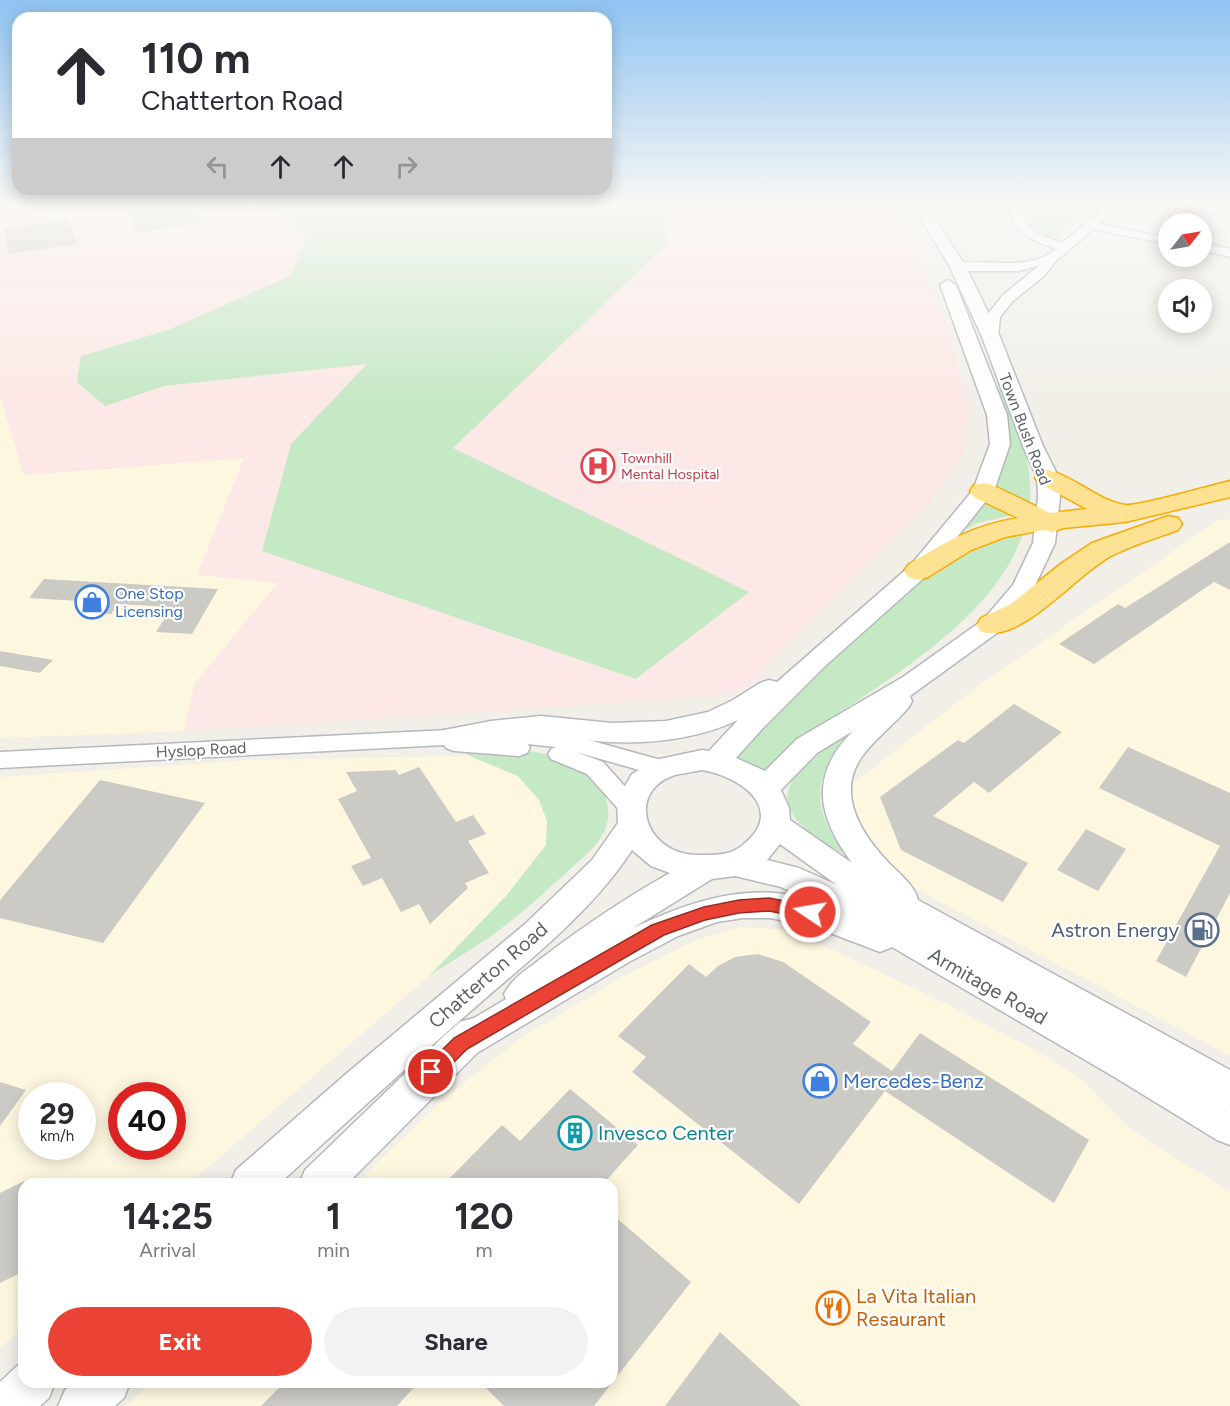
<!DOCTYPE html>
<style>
body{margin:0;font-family:Figtree,sans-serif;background:#f2f2f3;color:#2b2b33;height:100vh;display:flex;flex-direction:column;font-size:22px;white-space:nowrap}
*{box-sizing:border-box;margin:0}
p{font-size:20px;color:#7c7c81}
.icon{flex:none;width:33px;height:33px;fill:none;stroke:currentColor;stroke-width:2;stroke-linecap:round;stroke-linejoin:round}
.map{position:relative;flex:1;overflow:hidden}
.sheet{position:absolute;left:18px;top:1178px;width:600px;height:210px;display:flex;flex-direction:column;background:#fff;border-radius:18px;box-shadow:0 3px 15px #0003}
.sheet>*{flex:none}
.banner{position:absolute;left:12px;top:12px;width:600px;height:183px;border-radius:18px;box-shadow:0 3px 15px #0003;background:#fff;color:#2b2b33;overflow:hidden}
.needle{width:39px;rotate:59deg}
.controls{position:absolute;left:1158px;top:213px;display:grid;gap:12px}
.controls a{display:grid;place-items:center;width:54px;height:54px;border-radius:50%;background:#fff;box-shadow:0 3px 15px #0003;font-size:30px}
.speed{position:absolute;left:18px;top:1082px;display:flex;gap:12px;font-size:30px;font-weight:700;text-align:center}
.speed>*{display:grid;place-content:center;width:78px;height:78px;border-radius:50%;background:#fff;box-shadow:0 3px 15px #0003;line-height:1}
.speed small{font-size:15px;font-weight:400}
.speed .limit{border:9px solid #d22;background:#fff;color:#111}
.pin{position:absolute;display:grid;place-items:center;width:51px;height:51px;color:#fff;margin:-26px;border:3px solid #fff;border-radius:50%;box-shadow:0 2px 6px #0007}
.me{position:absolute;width:66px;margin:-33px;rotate:282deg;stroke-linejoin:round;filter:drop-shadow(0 0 4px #0008)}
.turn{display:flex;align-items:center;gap:21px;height:126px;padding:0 30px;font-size:27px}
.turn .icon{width:78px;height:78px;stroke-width:2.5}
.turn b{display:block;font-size:42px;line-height:51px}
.lanes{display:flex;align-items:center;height:57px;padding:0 30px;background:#0003;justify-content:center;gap:30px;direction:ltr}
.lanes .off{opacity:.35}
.eta{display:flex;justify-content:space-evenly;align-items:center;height:102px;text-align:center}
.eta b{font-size:36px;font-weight:700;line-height:42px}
.cta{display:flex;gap:12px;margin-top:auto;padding:12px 30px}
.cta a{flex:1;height:69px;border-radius:36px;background:#ea4335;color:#fff;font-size:24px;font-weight:700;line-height:69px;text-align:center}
.cta a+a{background:#f2f2f3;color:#2b2b33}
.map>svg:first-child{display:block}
</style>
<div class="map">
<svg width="1230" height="1406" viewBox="0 0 1230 1406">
<rect width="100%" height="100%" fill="#f1efe8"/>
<g fill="#fef7e0" fill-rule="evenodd">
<path d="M0 396 24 475 244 458 279 582 195 683 184 731 0 738Z"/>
<path d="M1230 519V1056L899 880 863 844 848 787 982 683 1217 521Z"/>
<path d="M470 756 518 776 539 800 547 821 546 845 506 896 430 975 190 1183 24 1184V1327L0 1348V777L253 760ZM32 1095H82V1146H32ZM122 1095H172V1146H122Z"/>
<path d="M740 927 786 930 822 945 947 1004 1033 1049 1082 1080 1131 1130 1230 1192V1406H126L151 1382H612V1184L356 1183 446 1097 521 1038 620 978 693 941Z"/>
</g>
<path fill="#fce8e6" d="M0 207H893L946 321 969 407 962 456 925 508 743 691 679 699 184 731 195 683 278 583 197 575 244 458 24 475 0 396Z"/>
<g fill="#c5e8c5">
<path d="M268 207H664L666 245 453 448 749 592 636 679 262 551 291 444 367 364 164 386 105 406 77 382 81 356 168 330 290 276 307 237Z"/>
<path d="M1020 207H1096L1054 240 1040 235 1026 226Z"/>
<path d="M997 376C1017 426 1033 453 1030 509L992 491 1000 402Z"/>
<path d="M982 499 1017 514 978 523 946 540Z"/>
<path d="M1025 526C1000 621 873 687 798 741 786 750 775 761 764 771L732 755 882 609 949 551Z"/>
<path d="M849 733C811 778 811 808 846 855 759 810 776 778 849 733Z"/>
<path d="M457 748C500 748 586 745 605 795 609 808 610 818 605 830 597 848 578 861 565 874 540 896 515 920 488 938 469 951 449 963 430 975L506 896 546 845 547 821 539 800 518 776 470 756Z"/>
</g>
<g fill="#cccac5">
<path d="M146 207H192L200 223 137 233 127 210Z"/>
<path d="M67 219 78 244 8 254 4 229Z"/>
<path d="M1230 542V590L1214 582 1094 664 1059 644 1118 604 1125 608Z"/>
<path d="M44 579 218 589 192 634 156 632 172 607 118 604 111 614 88 612 95 602 29 598Z"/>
<path d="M0 651 53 660 40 673 0 666Z"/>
<path d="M1014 704 1062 732 989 793 974 782 933 816 1028 863 1003 902 901 850 880 797 958 740 964 743Z"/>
<path d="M1128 747 1230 793V893L1186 977 1156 961 1220 846 1099 788Z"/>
<path d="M419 767 456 822 473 815 486 834 468 841 489 873 465 883 468 888 430 924 419 904 401 912 382 878 363 886 351 866 371 858 338 799 357 791 346 772 396 770 399 775Z"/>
<path d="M100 780 205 803 103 943 0 918V900Z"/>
<path d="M1086 829 1126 849 1098 891 1057 870Z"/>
<path d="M758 954 783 962 871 1022 853 1044 892 1071 920 1033 1089 1140 1054 1203 885 1091 799 1204 632 1072 646 1057 618 1036 689 964 706 977 718 966 735 957Z"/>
<path d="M0 1082 26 1090 0 1126Z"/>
<path d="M570 1089 638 1145 603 1184H444L502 1125 520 1141Z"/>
<path d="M24 1181V1271L0 1283V1193Z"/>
<path d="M612 1214 691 1282 594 1406H504L480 1382H612Z"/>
<path d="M720 1332 801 1406H665Z"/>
<path d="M285 1382H419L397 1406H261Z"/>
</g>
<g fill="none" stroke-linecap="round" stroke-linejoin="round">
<defs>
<g id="minor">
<path d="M1011 207H1021C1022 230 1043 236 1062 243L1106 207H1117L1099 224 1168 238V244L1093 229 1056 261 1045 275 1013 301 1000 317 998 337 991 341 984 337 988 314 1003 295 1040 265 1019 271H958L952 267 954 264C987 257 1027 273 1056 249 1035 241 1009 233 1011 207Z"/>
<path d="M1202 243 1230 249V257L1202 250Z"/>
<path d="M500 727 560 732 668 762 671 768 668 774 660 776 576 752 603 762 638 801 642 807 638 813 630 815 622 813 587 774 551 759 548 754 551 749 556 747 528 744 530 748 527 753 519 756 454 751 446 748 444 745 0 768V752L469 729 477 731 479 737 492 738 489 734 492 729Z"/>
</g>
<g id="tertiary">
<path d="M914 207H928L966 267 1000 337 1043 446 1059 478 1060 497 1055 543 1032 592 1001 630 910 696 912 701 909 707C894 725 874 739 861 758 836 795 862 834 887 861 898 873 915 885 918 900L1230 1070V1106L1228 1105 1230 1106V1145L1217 1140 1116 1078 892 947 880 952 812 926 770 918H743L717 922 678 936 629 962 477 1053 347 1184H299L305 1170 447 1033 460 1022 474 1018 506 999 504 994C512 978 529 968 543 957 584 926 625 898 670 873L651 866 632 850C591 913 528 961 472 1010 407 1067 343 1125 279 1184H230L236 1170 346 1074 525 924 592 860 618 823 617 800 632 774 655 760 702 750 709 751 738 720C693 741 643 745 594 741 574 739 556 734 535 735 512 736 462 749 444 744L440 737 444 730 491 721 541 716 612 723 666 721 708 712 733 700 760 683 769 680 777 682 910 566 973 490 990 444 987 415 940 285 948 280 956 285 1007 415 1010 444 994 491 926 576 824 667 763 728 736 758 765 771 797 739 903 677 983 620 1013 585 1033 543 1038 497 1037 478 1023 446 982 337 950 267ZM853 731C809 775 817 816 852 863L790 820 789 808 781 790 817 753ZM702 770C739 776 787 808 744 844 733 854 720 855 706 855 694 855 685 855 674 850 639 834 634 788 675 775 684 773 693 772 702 770ZM780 844 837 885 799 868 767 860ZM735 876 781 887 801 897C743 883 686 903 633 928L712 879Z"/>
<path d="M24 1363V1382H55L49 1398 40 1406H0V1382L17 1366Z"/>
<path d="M75 1382H130L124 1398 115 1406H58L65 1390Z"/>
</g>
<g id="motorway">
<path d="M1048 470C1075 477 1097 500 1125 505 1137 507 1212 485 1230 481V497L1125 522 1063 528 1052 532 1043 530 1005 537 971 550 928 577 918 580 908 577 904 571 908 565C946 541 973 526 1018 518L974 497 970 491 974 485 983 483 992 485 1050 513 1087 509 1039 483 1035 478 1039 473Z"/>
<path d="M1168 516 1178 518 1182 524 1178 530C1156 538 1133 545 1113 555 1076 573 1024 643 981 632L977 625 981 618 1011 604 1062 563 1092 543Z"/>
</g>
</defs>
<use href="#minor" stroke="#b5b8bc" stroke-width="3"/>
<use href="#tertiary" stroke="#b5b8bc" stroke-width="3"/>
<use href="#motorway" stroke="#f9ab00" stroke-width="3"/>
<use href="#minor" fill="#fff" fill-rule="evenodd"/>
<use href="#tertiary" fill="#fff" fill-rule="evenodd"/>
<use href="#motorway" fill="#fde293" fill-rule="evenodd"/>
</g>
<linearGradient id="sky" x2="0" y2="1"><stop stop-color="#8fc3f1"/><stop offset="0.51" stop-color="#f9f8f5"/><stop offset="1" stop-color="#f9f8f5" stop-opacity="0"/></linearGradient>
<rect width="1230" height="404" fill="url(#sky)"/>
<path fill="#ea4335" stroke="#982c22" stroke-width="1.5" d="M769 898 810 906 816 907 818 912 816 917 810 919 769 911 739 913 705 920 664 935 467 1049 438 1078 431 1081 425 1078 422 1072 425 1067 454 1038 652 925 704 907 739 900Z"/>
<defs>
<symbol id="hospital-ring" viewBox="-11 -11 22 22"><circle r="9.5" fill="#fff" stroke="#e0444e" stroke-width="1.5"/><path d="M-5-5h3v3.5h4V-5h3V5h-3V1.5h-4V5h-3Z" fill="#e0444e"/></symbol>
<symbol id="shop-ring" viewBox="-11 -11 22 22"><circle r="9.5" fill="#fff" stroke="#3f7fe0" stroke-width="1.5"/><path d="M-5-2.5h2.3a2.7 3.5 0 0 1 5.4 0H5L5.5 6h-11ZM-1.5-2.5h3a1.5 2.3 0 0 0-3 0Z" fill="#3f7fe0"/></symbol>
<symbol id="fuel-ring" viewBox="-11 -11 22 22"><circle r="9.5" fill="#fff" stroke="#5c6f8a" stroke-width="1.5"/><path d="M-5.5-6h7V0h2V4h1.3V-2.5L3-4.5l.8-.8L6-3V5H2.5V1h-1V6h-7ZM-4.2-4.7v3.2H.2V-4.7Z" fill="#5c6f8a"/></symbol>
<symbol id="building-ring" viewBox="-11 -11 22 22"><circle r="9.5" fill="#fff" stroke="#0f9aa8" stroke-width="1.5"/><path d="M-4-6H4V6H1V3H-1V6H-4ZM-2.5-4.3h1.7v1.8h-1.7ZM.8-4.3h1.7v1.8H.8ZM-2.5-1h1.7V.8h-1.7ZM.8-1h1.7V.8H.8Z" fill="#0f9aa8"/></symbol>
<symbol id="restaurant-ring" viewBox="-11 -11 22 22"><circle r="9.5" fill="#fff" stroke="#e8710a" stroke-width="1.5"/><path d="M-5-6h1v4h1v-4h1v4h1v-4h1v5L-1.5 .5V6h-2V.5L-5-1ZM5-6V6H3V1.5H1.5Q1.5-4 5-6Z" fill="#e8710a"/></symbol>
</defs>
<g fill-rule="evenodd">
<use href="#hospital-ring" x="579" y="447" width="38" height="38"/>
<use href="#shop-ring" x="73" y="583" width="38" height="38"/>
<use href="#fuel-ring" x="1183" y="911" width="38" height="38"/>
<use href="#shop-ring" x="801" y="1062" width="38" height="38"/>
<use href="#building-ring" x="556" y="1114" width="38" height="38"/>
<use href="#restaurant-ring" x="814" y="1289" width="38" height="38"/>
</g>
<g text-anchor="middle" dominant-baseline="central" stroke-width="4.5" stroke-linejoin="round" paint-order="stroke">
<g font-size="14" fill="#be3a42" stroke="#fff" text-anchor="start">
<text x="621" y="458">Townhill<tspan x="621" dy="16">Mental Hospital</tspan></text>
</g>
<g font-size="16" fill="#5f6368" stroke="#fff">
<text transform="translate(1025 429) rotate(69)">Town Bush Road</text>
<text transform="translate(201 750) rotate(-3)">Hyslop Road</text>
</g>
<g font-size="16" fill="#366cbe" stroke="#fff" text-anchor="start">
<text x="115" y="593">One Stop<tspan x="115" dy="18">Licensing</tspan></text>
</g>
<g font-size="20" fill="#4e5e75" stroke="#fff" text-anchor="end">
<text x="1179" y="930">Astron Energy</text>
</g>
<g font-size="20" fill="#5f6368" stroke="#fff">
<text transform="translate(488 975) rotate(-41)">Chatterton Road</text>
<text transform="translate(988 986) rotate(30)">Armitage Road</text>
</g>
<g font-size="20" fill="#366cbe" stroke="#fff" text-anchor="start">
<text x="843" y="1081">Mercedes-Benz</text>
</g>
<g font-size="20" fill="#0d838f" stroke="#fff" text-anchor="start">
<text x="598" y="1133">Invesco Center</text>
</g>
<g font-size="20" fill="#c56008" stroke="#fff" text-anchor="start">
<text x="856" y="1296">La Vita Italian<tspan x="856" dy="23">Resaurant</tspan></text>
</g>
</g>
</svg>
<div class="controls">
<a><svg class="needle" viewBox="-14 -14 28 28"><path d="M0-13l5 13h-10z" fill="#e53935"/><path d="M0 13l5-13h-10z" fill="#7c7c81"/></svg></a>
<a><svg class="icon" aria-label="sound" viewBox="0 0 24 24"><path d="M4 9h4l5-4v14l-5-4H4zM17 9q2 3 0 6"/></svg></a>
</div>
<div class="speed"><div>29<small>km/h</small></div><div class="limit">40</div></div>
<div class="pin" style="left:431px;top:1072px;background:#d93025"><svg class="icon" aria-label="arrive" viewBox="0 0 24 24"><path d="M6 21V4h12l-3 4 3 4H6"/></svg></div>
<svg class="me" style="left:810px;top:912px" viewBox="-20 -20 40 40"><circle r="17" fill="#ea4335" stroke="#fff" stroke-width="3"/><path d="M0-11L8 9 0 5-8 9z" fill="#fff"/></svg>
<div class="banner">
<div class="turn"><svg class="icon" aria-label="ahead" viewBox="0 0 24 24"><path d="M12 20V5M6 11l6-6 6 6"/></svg><div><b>110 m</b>Chatterton Road</div></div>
<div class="lanes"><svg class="icon off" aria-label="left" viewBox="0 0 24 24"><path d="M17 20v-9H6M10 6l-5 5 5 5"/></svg><svg class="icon" aria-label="ahead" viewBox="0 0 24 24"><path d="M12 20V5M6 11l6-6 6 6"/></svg><svg class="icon" aria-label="ahead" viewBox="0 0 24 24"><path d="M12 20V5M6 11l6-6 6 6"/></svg><svg class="icon off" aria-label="right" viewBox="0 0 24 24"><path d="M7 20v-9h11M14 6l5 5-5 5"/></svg></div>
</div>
<section class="sheet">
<div class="eta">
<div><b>14:25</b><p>Arrival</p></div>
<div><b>1</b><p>min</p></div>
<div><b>120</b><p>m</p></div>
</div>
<div class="cta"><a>Exit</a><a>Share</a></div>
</section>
</div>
